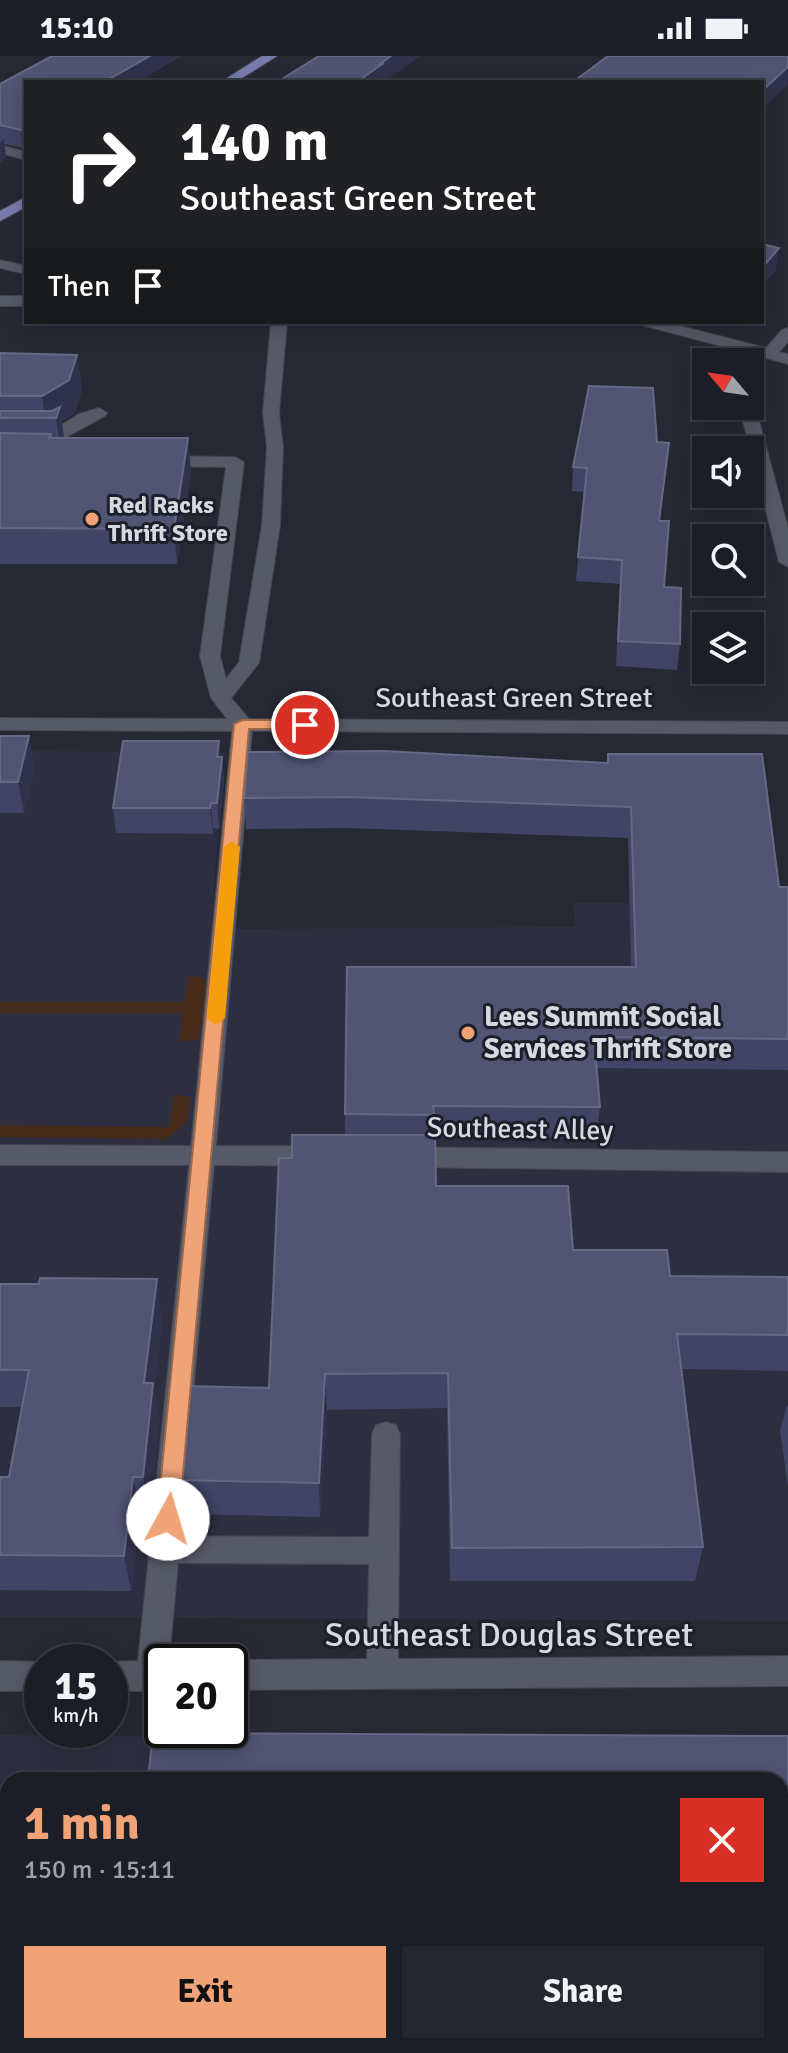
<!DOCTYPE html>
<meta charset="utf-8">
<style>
body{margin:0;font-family:Signika,sans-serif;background:#25272f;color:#f1f3f6;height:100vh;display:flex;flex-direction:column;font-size:30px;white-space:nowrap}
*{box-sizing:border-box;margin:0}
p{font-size:26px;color:#a0a2a7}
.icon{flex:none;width:44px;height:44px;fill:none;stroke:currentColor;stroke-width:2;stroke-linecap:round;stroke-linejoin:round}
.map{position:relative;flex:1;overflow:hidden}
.side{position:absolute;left:0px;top:1716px;width:788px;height:282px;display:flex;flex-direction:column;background:#1c1e27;border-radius:24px 24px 0 0;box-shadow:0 4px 20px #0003,0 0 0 2px #3a3c44}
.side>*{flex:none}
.hud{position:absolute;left:24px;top:24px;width:740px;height:244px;border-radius:0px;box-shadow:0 4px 20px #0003,0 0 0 2px #3a3c44;background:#202124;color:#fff;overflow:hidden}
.needle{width:52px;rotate:299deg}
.controls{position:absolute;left:692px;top:292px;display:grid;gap:16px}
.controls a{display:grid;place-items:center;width:72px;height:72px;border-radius:0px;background:#1c1e27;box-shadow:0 4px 20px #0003,0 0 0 2px #3a3c44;font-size:40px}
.speed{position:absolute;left:24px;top:1588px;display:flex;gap:16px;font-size:40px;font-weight:700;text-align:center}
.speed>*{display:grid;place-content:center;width:104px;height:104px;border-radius:50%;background:#1c1e27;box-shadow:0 4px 20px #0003,0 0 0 2px #3a3c44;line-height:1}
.speed small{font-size:20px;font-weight:400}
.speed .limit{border:4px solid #111;border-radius:12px;background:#fff;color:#111}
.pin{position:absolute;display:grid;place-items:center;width:68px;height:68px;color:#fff;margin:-34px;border:4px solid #fff;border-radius:50%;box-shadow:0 2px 8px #0007}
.me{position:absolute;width:88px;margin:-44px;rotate:6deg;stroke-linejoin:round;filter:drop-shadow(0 0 6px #0008)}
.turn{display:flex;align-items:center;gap:28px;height:168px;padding:0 24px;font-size:36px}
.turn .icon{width:104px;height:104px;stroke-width:2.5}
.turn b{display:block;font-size:56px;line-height:68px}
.then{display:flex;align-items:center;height:76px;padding:0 24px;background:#0003;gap:16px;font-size:30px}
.round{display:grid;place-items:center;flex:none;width:84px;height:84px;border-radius:0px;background:#25272f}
.head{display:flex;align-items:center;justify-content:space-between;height:136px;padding:0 24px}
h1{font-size:48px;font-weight:700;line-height:60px;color:#efa377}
.button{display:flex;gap:16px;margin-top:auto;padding:16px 24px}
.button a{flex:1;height:92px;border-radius:0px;background:#efa377;color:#111;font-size:32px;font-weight:700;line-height:92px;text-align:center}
.button a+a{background:#25272f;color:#f1f3f6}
.status{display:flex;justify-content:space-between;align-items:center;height:56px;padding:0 40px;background:#1c1e27;direction:ltr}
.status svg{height:22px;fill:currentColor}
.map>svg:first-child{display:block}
</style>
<div class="status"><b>15:10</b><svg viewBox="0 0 49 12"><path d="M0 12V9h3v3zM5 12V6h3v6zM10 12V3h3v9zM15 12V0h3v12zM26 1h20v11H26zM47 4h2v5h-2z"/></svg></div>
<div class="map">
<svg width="788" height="1997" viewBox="0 0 788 1997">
<rect width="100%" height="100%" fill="#262834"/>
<g fill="#2d2f41" fill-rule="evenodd">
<path d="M0 695 224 696 211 873 575 871 574 847H788V1565L0 1561Z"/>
<path d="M0 1679 788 1685V1997H0ZM8 1724H780V1990H8Z"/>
</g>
<g fill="#472b1a">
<path d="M189 920 200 921 207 925 199 984 179 985 182 957H0V946H184Z"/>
<path d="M174 1038 191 1042 187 1066 167 1083 0 1081V1069L169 1071Z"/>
</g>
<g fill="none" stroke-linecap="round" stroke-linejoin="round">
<defs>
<g id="minor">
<path d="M0 89 26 96V104L0 97Z"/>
<path d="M0 204 26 210V218L0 212Z"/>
<rect x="0" y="240" width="26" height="10"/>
<path d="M271 266H287L279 357 283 391 280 469 259 607 231 642 249 663 788 666V678L252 675 216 1090H322L331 1093 335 1100 331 1107 322 1110 214 1109 180 1480 369 1481 372 1378 376 1369 386 1366 396 1369 400 1378 398 1603 788 1600V1630L230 1634V1606H225L230 1604 367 1603 369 1508 178 1507 169 1606H162V1635H110L108 1606 138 1605 189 1109H0V1089L191 1090 232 675 0 674V662L227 663 211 642 200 600 226 411 157 410 148 405 157 400 235 401 244 406 220 600 226 623 239 606 262 469 267 391 263 357Z"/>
<path d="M639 266H665L766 292 782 274 788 272V286L779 296 788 298V308L642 269Z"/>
<path d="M750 346 755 350 788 472V511L779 506 739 350H750Z"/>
<path d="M99 352 107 357 105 360 57 386 0 387V377H48L79 358Z"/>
<path d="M402 1091 788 1096V1116L402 1111 393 1108 389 1101 393 1094Z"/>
<path d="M0 1605 44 1606 42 1635H0Z"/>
</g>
<g id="major">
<path d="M262 0H277L236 26H221Z"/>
<path d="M26 141V151L0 165V155Z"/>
</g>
</defs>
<use href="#minor" stroke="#43444e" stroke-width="2"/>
<use href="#major" stroke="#43444e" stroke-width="2"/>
<use href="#minor" fill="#565967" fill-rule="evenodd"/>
<use href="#major" fill="#767cad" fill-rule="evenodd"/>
</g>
<g fill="#414465">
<path d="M181 0 137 26H26L23 92 4 88 6 102 0 106V28Z"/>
<path d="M0 297 77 299 82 333 74 358 62 365 64 382H188L191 417 177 508H0Z"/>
<path d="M589 330 659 465 664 531 680 588 677 614 616 610 620 528 576 525 584 436 572 435 573 411Z"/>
<path d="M0 680 35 711 24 757H0Z"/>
<path d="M608 698 779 831H788V1014L597 1012 600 1051 596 1082 435 1081 436 1130 573 1194 670 1220 788 1221V1315L682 1313 703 1491 695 1525H450L447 1352 327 1354 320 1461 185 1458 180 1424 269 1332 292 1102 345 1079V1058L631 911 628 782 347 772 246 773 244 742 607 706Z"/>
<path d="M220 701H222L224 727 219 773 213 772V778L116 777 113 752Z"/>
<path d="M0 1228 162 1261 154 1333 159 1364 150 1457 140 1456 131 1535 0 1534V1421H9L22 1351H0Z"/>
<path d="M787 1350H788V1431L780 1374Z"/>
<path d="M788 1680V1997H625L624 1990H780Z"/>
</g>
<g fill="#30324c">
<path d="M150 0H181L137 26H104Z"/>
<path d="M391 0H421L383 26H357L380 8Z"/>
<path d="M788 11V29L762 53V35Z"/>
<path d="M26 71V91L23 92 21 74Z"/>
<path d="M4 83 6 102 0 106V86Z"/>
<path d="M779 192 776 214 762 231V212Z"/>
<path d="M77 299 82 333 74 358 62 365 64 385 61 397 56 362H45L42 340Z"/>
<path d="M188 382 191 417 177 508 174 473Z"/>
<path d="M29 680 35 711 24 757 18 726Z"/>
<path d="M219 685 224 727 219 773 217 747V701Z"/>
<path d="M211 747 213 772V778L210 752Z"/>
<path d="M157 1223 162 1261 154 1333 159 1364 150 1457 143 1421 144 1327Z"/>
<path d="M325 1318 327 1354 320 1461 319 1427Z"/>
<path d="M133 1421 140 1456 131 1535 124 1500Z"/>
<path d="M291 1990H295V1997H290Z"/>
</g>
<g fill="#515473" stroke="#666984" stroke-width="2">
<path d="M52 0H150L104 26H26V71L21 74 0 69V28Z"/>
<path d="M319 0H391L380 8H382L357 26H277Z"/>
<path d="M608 0H788V11L762 35V26H573Z"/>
<path d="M762 188 779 192 762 212Z"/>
<path d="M0 297 77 299 69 324 42 340H0Z"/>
<path d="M589 330 653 332 657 386 669 387 659 465H669L664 531 681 532 680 588 618 585 622 504 578 501 587 412 573 411Z"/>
<path d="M60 351 56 362H0V355H52Z"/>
<path d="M0 377 51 378 49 382H188L174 473 0 472Z"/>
<path d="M0 680H29L18 726H0Z"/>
<path d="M123 685H219L217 701H222L217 747H211L210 752H113Z"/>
<path d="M384 695 608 707V698H762L779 831H788V983L594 981 600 1051 433 1050 434 1059 345 1058 347 911H636L631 751 346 741 244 742 248 696Z"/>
<path d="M292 1079H435L436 1130H568L573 1194H667L670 1220 788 1221V1279L677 1278 703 1491 452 1492 448 1317 325 1318 319 1427 180 1424 189 1330 269 1332 279 1102H292Z"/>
<path d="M40 1222 157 1223 144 1327H153L143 1421H133L124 1500 0 1499V1421H9L29 1314H0V1228H39Z"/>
<path d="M153 1677 788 1680V1997H634V1990H780V1724H148Z"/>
<path d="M0 1786H8V1990H291L290 1997H0Z"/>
<path d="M401 1990H485L486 1997H401Z"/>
</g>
<path fill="#efa377" stroke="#9b6a4d" stroke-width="2" d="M242 664H305L313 669 305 673H249L179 1463 176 1470 168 1473 160 1470 157 1463 234 668Z"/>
<path fill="#f59e0b" d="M232 785 240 791 225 962 216 969 207 962 224 791Z"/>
<g fill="#efa377" stroke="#1c1e2a" stroke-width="3">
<circle cx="92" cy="463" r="8"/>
<circle cx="468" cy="977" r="8"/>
</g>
<g text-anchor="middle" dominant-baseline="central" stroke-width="6" stroke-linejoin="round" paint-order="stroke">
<g font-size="24" font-weight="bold" fill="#d7d9e1" stroke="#1c1e2a" text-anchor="start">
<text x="108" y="449">Red Racks<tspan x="108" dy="28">Thrift Store</tspan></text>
</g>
<g font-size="28" fill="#d7d9e1" stroke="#1c1e2a">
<text x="514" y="642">Southeast Green Street</text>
<text transform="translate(520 1073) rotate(1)">Southeast Alley</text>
</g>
<g font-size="28" font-weight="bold" fill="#d7d9e1" stroke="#1c1e2a" text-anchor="start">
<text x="484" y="961">Lees Summit Social<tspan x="484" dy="32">Services Thrift Store</tspan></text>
</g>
<g font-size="34" fill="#d7d9e1" stroke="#1c1e2a">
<text x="509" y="1579">Southeast Douglas Street</text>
</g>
</g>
</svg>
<div class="controls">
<a><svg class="needle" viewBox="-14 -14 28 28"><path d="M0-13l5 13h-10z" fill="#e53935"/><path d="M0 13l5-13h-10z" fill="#a0a2a7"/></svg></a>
<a><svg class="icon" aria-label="sound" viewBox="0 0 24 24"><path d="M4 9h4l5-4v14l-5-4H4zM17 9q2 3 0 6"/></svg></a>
<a><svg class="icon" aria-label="search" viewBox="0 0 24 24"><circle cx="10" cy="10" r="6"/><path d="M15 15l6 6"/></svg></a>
<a><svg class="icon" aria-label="layers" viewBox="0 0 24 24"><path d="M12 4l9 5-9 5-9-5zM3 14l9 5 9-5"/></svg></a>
</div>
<div class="speed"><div>15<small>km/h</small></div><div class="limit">20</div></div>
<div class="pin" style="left:305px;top:669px;background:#d93025"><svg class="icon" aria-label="arrive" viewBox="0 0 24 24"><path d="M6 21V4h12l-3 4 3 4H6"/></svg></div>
<svg class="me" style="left:168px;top:1463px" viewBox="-20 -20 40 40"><circle r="19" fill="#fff"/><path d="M0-13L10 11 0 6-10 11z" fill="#efa377"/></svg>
<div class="hud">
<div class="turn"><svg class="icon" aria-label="right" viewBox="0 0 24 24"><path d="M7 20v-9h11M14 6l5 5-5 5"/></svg><div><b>140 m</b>Southeast Green Street</div></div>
<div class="then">Then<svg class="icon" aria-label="arrive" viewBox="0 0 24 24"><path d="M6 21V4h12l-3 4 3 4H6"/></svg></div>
</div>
<section class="side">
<div class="head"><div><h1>1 min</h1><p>150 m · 15:11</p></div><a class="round" style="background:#d93025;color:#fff"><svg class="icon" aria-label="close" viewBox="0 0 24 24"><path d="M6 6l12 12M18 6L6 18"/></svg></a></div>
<div class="button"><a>Exit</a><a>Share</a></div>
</section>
</div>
